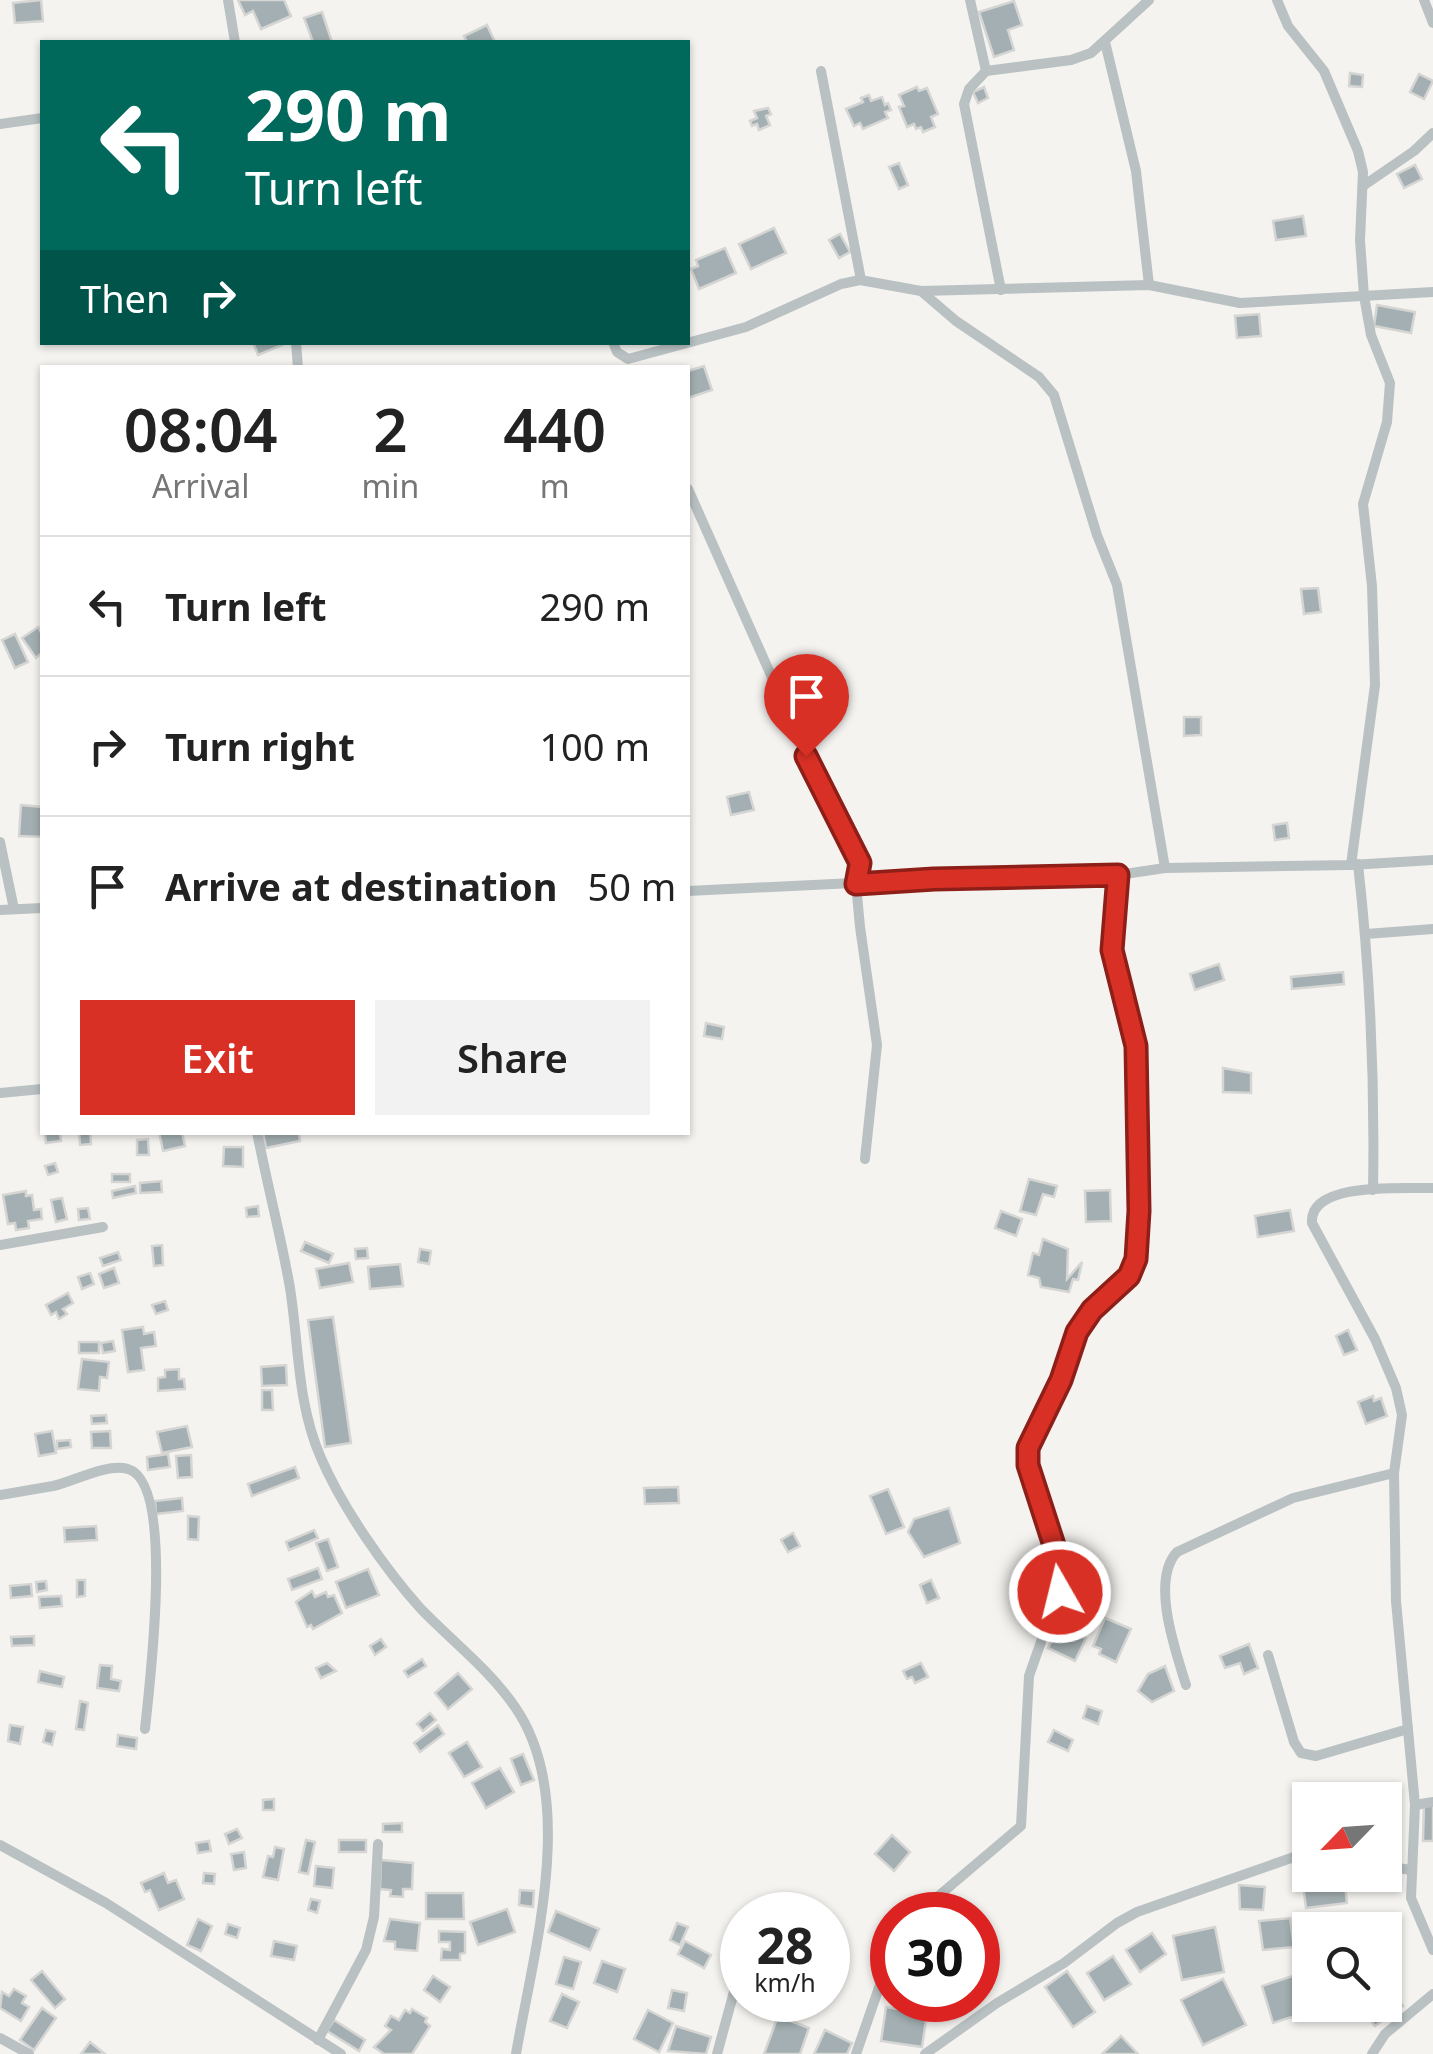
<!DOCTYPE html>
<style>
body{margin:0;font-family:"Noto Sans",sans-serif;background:#f2f2f2;color:#222;height:100vh;display:flex;flex-direction:column;font-size:38px;white-space:nowrap}
*{box-sizing:border-box;margin:0}
p{font-size:32px;color:#767676}
.icon{flex:none;width:55px;height:55px;fill:none;stroke:currentColor;stroke-width:2;stroke-linecap:round;stroke-linejoin:round}
.map{position:relative;flex:1;overflow:hidden}
.details{position:absolute;left:40px;top:365px;width:650px;height:770px;display:flex;flex-direction:column;background:#fff;border-radius:0px;box-shadow:0 2px 8px #0004}
.details>*{flex:none}
.top-card{position:absolute;left:40px;top:40px;width:650px;height:305px;border-radius:0px;box-shadow:0 2px 8px #0004;background:#00695c;color:#fff;overflow:hidden}
.needle{width:65px;rotate:245deg}
.fabs{position:absolute;left:1292px;top:1782px;display:grid;gap:20px}
.fabs a{display:grid;place-items:center;width:110px;height:110px;border-radius:0px;background:#fff;box-shadow:0 2px 8px #0004;font-size:50px}
.speed{position:absolute;left:720px;top:1892px;display:flex;gap:20px;font-size:50px;font-weight:700;text-align:center}
.speed>*{display:grid;place-content:center;width:130px;height:130px;border-radius:50%;background:#fff;box-shadow:0 2px 8px #0004;line-height:1}
.speed small{font-size:25px;font-weight:400}
.speed .limit{border:15px solid #d22;background:#fff;color:#111}
.pin{position:absolute;display:grid;place-items:center;width:85px;height:85px;color:#fff;margin:-102px -42px;border-radius:50% 50% 50% 0;rotate:-45deg;box-shadow:0 0 10px #0007}
.pin .icon{rotate:45deg}
.me{position:absolute;width:110px;margin:-55px;rotate:352deg;stroke-linejoin:round;filter:drop-shadow(0 0 8px #0008)}
.turn{display:flex;align-items:center;gap:35px;height:210px;padding:0 40px;font-size:45px}
.turn .icon{width:130px;height:130px;stroke-width:2.5}
.turn b{display:block;font-size:70px;line-height:85px}
.then{display:flex;align-items:center;height:95px;padding:0 40px;background:#0003;gap:20px;font-size:38px}
.eta{display:flex;justify-content:space-evenly;align-items:center;height:170px;text-align:center}
.eta b{font-size:60px;font-weight:600;line-height:70px}
.cta{display:flex;gap:20px;margin-top:auto;padding:20px 40px}
.cta a{flex:1;height:115px;border-radius:0px;background:#d93025;color:#fff;font-size:40px;font-weight:600;line-height:115px;text-align:center}
.cta a+a{background:#f2f2f2;color:#222}
ul{padding:0;list-style:none}
li{display:flex;align-items:center;gap:30px;height:140px;padding:0 40px;border-top:2px solid #e0e0e0}
li div{flex:1}
li b{display:block;font-size:38px}
li em{font-style:normal}
.map>svg:first-child{display:block}
</style>
<div class="map">
<svg width="1433" height="2054" viewBox="0 0 1433 2054">
<rect width="100%" height="100%" fill="#f4f3f0"/>
<g fill="#a3afb2" stroke="#d5d5d3" stroke-width="2.5">
<path d="M41 0 43 21 15 23 13 3Z"/>
<path d="M238 0H284L291 16 261 29 253 11 245 15Z"/>
<path d="M1014 1 1022 25 1008 30 1014 50 994 57 979 12Z"/>
<path d="M322 12 332 42H313L304 18Z"/>
<path d="M487 25 495 42H467L464 36Z"/>
<path d="M1350 73 1363 75 1362 87 1349 86Z"/>
<path d="M1419 74 1433 81 1424 99 1410 92Z"/>
<path d="M917 87 919 91 927 88 938 114 931 117 935 127 923 132 921 127 916 129 914 124 907 127 899 107 904 106 899 95Z"/>
<path d="M984 87 988 98 978 103 973 92Z"/>
<path d="M869 95 871 101 882 97 885 105 888 103 891 110 885 112 888 118 863 129 860 123 854 126 846 109 863 102 861 98Z"/>
<path d="M768 108 771 114 766 116 770 125 759 130 757 124 752 126 750 121 757 118 754 111Z"/>
<path d="M899 163 908 185 899 189 889 167Z"/>
<path d="M1415 165 1422 179 1404 188 1397 174Z"/>
<path d="M1303 216 1306 236 1276 240 1273 221Z"/>
<path d="M774 228 786 253 751 269 739 244Z"/>
<path d="M840 234 850 252 839 258 829 240Z"/>
<path d="M725 248 736 273 699 289 691 269 698 266 696 260Z"/>
<path d="M1377 305 1415 312 1411 333 1374 326Z"/>
<path d="M1259 314 1261 336 1237 338 1235 316Z"/>
<path d="M253 342H281L282 345 258 355Z"/>
<path d="M704 366 712 390 688 398V371Z"/>
<path d="M1318 588 1321 612 1304 614 1301 589Z"/>
<path d="M38 627 42 634V653L36 658 22 638Z"/>
<path d="M15 634 28 662 15 668 2 640Z"/>
<path d="M1184 717H1201V735L1184 736Z"/>
<path d="M749 792 754 810 731 815 727 797Z"/>
<path d="M21 805 42 807V837L19 836Z"/>
<path d="M1287 823 1289 838 1275 840 1273 825Z"/>
<path d="M1219 964 1224 980 1195 990 1190 974Z"/>
<path d="M1343 972 1344 984 1292 989 1291 977Z"/>
<path d="M706 1023 724 1027 722 1039 704 1036Z"/>
<path d="M1223 1068 1251 1073V1093L1223 1092Z"/>
<path d="M45 1132H60L61 1141 46 1143Z"/>
<path d="M79 1132H90L91 1144 80 1145Z"/>
<path d="M159 1132H182L185 1146 163 1151Z"/>
<path d="M263 1132H299L300 1141 266 1148Z"/>
<path d="M148 1139 149 1155H137V1140Z"/>
<path d="M224 1147H243V1167L223 1166Z"/>
<path d="M55 1163 58 1172 48 1175 45 1166Z"/>
<rect x="112" y="1174" width="18" height="8"/>
<path d="M1029 1179 1057 1186 1054 1197 1043 1194 1036 1215 1020 1211Z"/>
<path d="M161 1181 162 1192 140 1193V1183Z"/>
<path d="M135 1186 136 1193 113 1198 112 1191Z"/>
<path d="M1110 1190 1111 1221 1086 1222 1085 1191Z"/>
<path d="M26 1191V1196L32 1195 34 1210 41 1209 42 1219 28 1221 29 1228 16 1230 15 1223 8 1224 3 1195Z"/>
<path d="M62 1198 67 1219 56 1222 51 1200Z"/>
<path d="M258 1206 259 1216 247 1217 246 1208Z"/>
<path d="M88 1208 90 1219 79 1220 78 1209Z"/>
<path d="M1290 1210 1294 1231 1258 1237 1255 1216Z"/>
<path d="M1001 1211 1022 1219 1016 1236 995 1228Z"/>
<path d="M1043 1239 1068 1249 1067 1279 1082 1262 1078 1280 1073 1279 1069 1292 1041 1287 1039 1278 1028 1275 1033 1253 1039 1255Z"/>
<path d="M305 1242 333 1254 329 1263 301 1251Z"/>
<path d="M162 1245 163 1265 154 1266 152 1246Z"/>
<path d="M367 1248 368 1258 356 1259 355 1249Z"/>
<path d="M420 1249 431 1251 429 1264 418 1262Z"/>
<path d="M118 1252 121 1260 103 1266 100 1258Z"/>
<path d="M349 1263 353 1282 320 1288 316 1269Z"/>
<path d="M400 1264 403 1286 370 1289 368 1267Z"/>
<path d="M114 1268 119 1283 104 1288 99 1274Z"/>
<path d="M90 1273 94 1284 82 1289 78 1277Z"/>
<path d="M68 1293 73 1303 63 1309 67 1314 59 1319 56 1312 51 1315 46 1305Z"/>
<path d="M165 1301 168 1310 156 1314 152 1305Z"/>
<path d="M333 1317 351 1443 325 1447 308 1320Z"/>
<path d="M143 1327 144 1334 154 1332 156 1346 141 1348 144 1370 128 1372 122 1330Z"/>
<path d="M1348 1330 1357 1350 1344 1355 1336 1336Z"/>
<path d="M113 1341 115 1351 103 1353 101 1343Z"/>
<rect x="79" y="1342" width="20" height="11"/>
<path d="M82 1359 109 1362 107 1378 100 1377 99 1391 78 1389Z"/>
<path d="M286 1365 287 1385 262 1386 261 1367Z"/>
<path d="M179 1369V1379H184L185 1389 158 1391V1378L165 1377V1370Z"/>
<path d="M262 1390H272L273 1410H262Z"/>
<path d="M1373 1396 1374 1401 1381 1398 1387 1416 1366 1424 1358 1402Z"/>
<path d="M106 1415 107 1423 92 1424 91 1416Z"/>
<path d="M187 1426 192 1447 162 1453 157 1432Z"/>
<path d="M52 1431 56 1453 39 1456 35 1434Z"/>
<path d="M110 1431 111 1448H92L91 1432Z"/>
<path d="M70 1440 71 1447 57 1449V1441Z"/>
<path d="M168 1454 170 1467 148 1470 147 1457Z"/>
<path d="M191 1455 192 1477 178 1478 176 1456Z"/>
<path d="M295 1467 299 1478 252 1496 248 1484Z"/>
<path d="M678 1487 679 1503 645 1504 644 1488Z"/>
<path d="M888 1489 904 1527 886 1534 870 1496Z"/>
<path d="M182 1498 183 1511 156 1514 155 1501Z"/>
<path d="M949 1508 960 1543 924 1557 908 1532 914 1519Z"/>
<path d="M188 1516 199 1517 198 1540 188 1539Z"/>
<path d="M96 1526 97 1540 65 1542 64 1528Z"/>
<path d="M314 1530 318 1538 289 1550 286 1542Z"/>
<path d="M793 1533 800 1546 788 1552 781 1540Z"/>
<path d="M328 1539 338 1567 327 1571 316 1543Z"/>
<path d="M318 1568 322 1579 292 1590 288 1579Z"/>
<path d="M368 1569 379 1595 346 1608 336 1582Z"/>
<path d="M77 1580H85V1596L77 1597Z"/>
<path d="M931 1580 939 1598 927 1603 920 1585Z"/>
<path d="M46 1581 47 1590 37 1592 36 1582Z"/>
<path d="M31 1584 32 1596 11 1598 10 1586Z"/>
<path d="M312 1591 315 1597 326 1592 328 1597 334 1595 342 1613 313 1629 311 1625 307 1627 296 1602Z"/>
<path d="M61 1596 62 1606 40 1608 39 1597Z"/>
<path d="M1105 1618 1131 1629 1116 1662 1099 1654 1101 1649 1093 1646Z"/>
<path d="M1071 1631 1086 1638 1075 1661 1048 1648 1056 1632 1068 1638Z"/>
<path d="M34 1636V1645L12 1646 11 1637Z"/>
<path d="M381 1639 386 1647 375 1655 370 1646Z"/>
<path d="M1249 1644 1258 1668 1244 1674 1240 1663 1225 1668 1220 1656Z"/>
<path d="M422 1659 426 1666 408 1677 404 1671Z"/>
<path d="M327 1663 336 1671 321 1678 316 1668Z"/>
<path d="M921 1663 928 1677 915 1683 912 1677 907 1679 903 1671Z"/>
<path d="M100 1665 112 1666 111 1679 121 1681 119 1691 97 1688Z"/>
<path d="M1165 1666 1174 1691 1152 1702 1138 1691 1148 1674Z"/>
<path d="M40 1671 64 1677 62 1687 38 1682Z"/>
<path d="M458 1673 472 1689 448 1709 435 1693Z"/>
<path d="M80 1701 88 1703 84 1730 76 1729Z"/>
<path d="M1087 1706 1102 1711 1098 1724 1083 1718Z"/>
<path d="M430 1713 436 1720 423 1731 417 1724Z"/>
<path d="M10 1725 23 1727 20 1744 8 1741Z"/>
<path d="M438 1725 444 1734 420 1752 414 1743Z"/>
<path d="M46 1730 55 1732 52 1745 43 1742Z"/>
<path d="M1054 1730 1073 1740 1068 1751 1048 1742Z"/>
<path d="M118 1735 137 1738 136 1749 117 1746Z"/>
<path d="M467 1742 482 1767 464 1777 449 1753Z"/>
<path d="M523 1754 534 1780 521 1785 511 1759Z"/>
<path d="M500 1768 514 1792 486 1808 472 1783Z"/>
<path d="M1315 1785 1317 1793 1328 1790 1331 1800H1310L1309 1815 1302 1789Z"/>
<path d="M274 1799V1810H263V1800Z"/>
<path d="M1424 1805H1433V1841H1423Z"/>
<path d="M402 1823V1832H383V1824Z"/>
<path d="M237 1829 242 1838 229 1844 225 1834Z"/>
<path d="M892 1835 910 1852 894 1871 875 1854Z"/>
<path d="M306 1840 315 1842 308 1874 299 1872Z"/>
<rect x="339" y="1840" width="27" height="12"/>
<path d="M209 1841 211 1851 198 1853 196 1843Z"/>
<path d="M275 1847 284 1849 278 1880 263 1877 268 1856 273 1857Z"/>
<path d="M244 1852 246 1868 234 1870 231 1854Z"/>
<path d="M381 1860 413 1863 412 1889H403V1897L390 1896 391 1890 380 1889Z"/>
<path d="M316 1866 334 1868 332 1888 314 1886Z"/>
<path d="M164 1873 168 1883 176 1880 184 1899 159 1910 150 1890 145 1892 141 1883Z"/>
<path d="M204 1873 215 1874 214 1884 203 1883Z"/>
<path d="M1344 1875 1347 1903 1306 1908 1302 1877Z"/>
<path d="M1239 1885 1265 1887 1263 1910 1240 1909Z"/>
<path d="M520 1890 534 1891 533 1907 519 1905Z"/>
<path d="M426 1893H463L464 1919H426Z"/>
<path d="M311 1899 320 1901 317 1913 308 1910Z"/>
<path d="M507 1909 515 1932 478 1945 470 1922Z"/>
<path d="M556 1911 599 1929 590 1950 548 1932Z"/>
<path d="M1333 1913 1340 1930H1310V1945L1305 1948 1299 1932 1300 1923Z"/>
<path d="M1290 1918 1294 1947 1263 1950 1259 1921Z"/>
<path d="M198 1919 212 1926 201 1951 187 1945Z"/>
<path d="M390 1919 420 1923 417 1951 395 1949V1942L384 1941Z"/>
<path d="M677 1923 688 1927 680 1945 670 1940Z"/>
<path d="M228 1924 240 1928 237 1938 225 1934Z"/>
<path d="M1215 1927 1224 1972 1182 1980 1173 1936Z"/>
<path d="M439 1931 465 1932V1953L460 1954V1960H441L442 1949 450 1950V1942H439Z"/>
<path d="M1152 1933 1166 1954 1140 1972 1126 1950Z"/>
<path d="M274 1941 297 1946 294 1960 271 1956Z"/>
<path d="M685 1941 711 1955 704 1968 678 1954Z"/>
<path d="M1113 1956 1131 1984 1104 2000 1087 1973Z"/>
<path d="M564 1957 581 1962 573 1989 556 1984Z"/>
<path d="M602 1961 625 1969 617 1992 594 1983Z"/>
<path d="M42 1971 65 1999 55 2008 31 1980Z"/>
<path d="M1067 1971 1095 2012 1073 2027 1045 1987Z"/>
<path d="M1302 1973 1314 2010 1273 2023 1262 1986Z"/>
<path d="M433 1976 450 1987 440 2002 424 1990Z"/>
<path d="M1223 1979 1246 2025 1203 2045 1181 2000Z"/>
<path d="M1385 1982 1403 2006 1375 2026 1359 2005H1385Z"/>
<path d="M14 1989 26 1996 22 2003 29 2007 21 2021 0 2008 2 1992 9 1996Z"/>
<path d="M672 1990 687 1993 684 2011 668 2008Z"/>
<path d="M562 1994 579 2002 567 2028 550 2021Z"/>
<path d="M886 2007 927 2014 922 2047 881 2041Z"/>
<path d="M42 2008 56 2018 34 2050 20 2040Z"/>
<path d="M412 2009 427 2018 425 2022 430 2026 412 2054H384L374 2047 391 2030 385 2026 391 2016 399 2020 405 2010 410 2013Z"/>
<path d="M648 2010 673 2023 659 2052 634 2039Z"/>
<path d="M778 2016 809 2028 800 2054H764Z"/>
<path d="M334 2020 365 2040 359 2051 327 2031Z"/>
<path d="M676 2026 711 2037 706 2054 668 2051Z"/>
<path d="M825 2030 852 2043 847 2054H814Z"/>
<path d="M1121 2036 1138 2054H1102Z"/>
<path d="M90 2042 105 2054H81Z"/>
</g>
<g fill="none" stroke-linecap="round" stroke-linejoin="round">
<g stroke="#bac1c3" stroke-width="10">
<path d="M228 0 235 42"/>
<path d="M970 0 986 71 969 89 964 104 1001 290"/>
<path d="M1277 0 1288 26 1324 71 1358 151 1363 172 1360 240 1364 296 1371 335 1390 383 1387 422 1363 504 1372 586 1375 685 1351 865"/>
<path d="M1424 0 1433 23"/>
<path d="M1105 42 1136 171 1149 285"/>
<path d="M821 71 861 280"/>
<path d="M986 71 1071 60 1091 53 1149 0"/>
<path d="M0 124 42 118"/>
<path d="M1363 186 1414 151 1433 133"/>
<path d="M921 291 956 321 1039 377 1054 395 1097 535 1117 585 1165 868"/>
<path d="M296 342 298 368"/>
<path d="M613 342 617 352 628 359 746 327 841 284 860 280 921 291 1149 285 1240 303 1433 292"/>
<path d="M688 489 807 756 860 863 856 884 860 927 877 1045 865 1159"/>
<path d="M0 842 14 909"/>
<path d="M1358 864C1370 972 1375 1081 1373 1190"/>
<path d="M688 891 934 879 1118 875 1165 868 1351 865 1433 860"/>
<path d="M0 910 42 908"/>
<path d="M1366 934 1433 929"/>
<path d="M0 1093 42 1089"/>
<path d="M257 1132C267 1184 281 1236 290 1288 299 1345 297 1404 321 1458 342 1507 385 1569 421 1609 452 1641 490 1670 515 1707 579 1799 533 1953 516 2054"/>
<path d="M1433 1188C1404 1189 1309 1181 1312 1223L1375 1339 1396 1388 1402 1415 1394 1473 1396 1601 1415 1805 1411 1898 1433 1950"/>
<path d="M0 1245 103 1227"/>
<path d="M0 1495C18 1492 36 1489 53 1486 75 1481 106 1463 128 1469 176 1483 149 1688 145 1729"/>
<path d="M1268 1655 1294 1742 1301 1753 1316 1756 1408 1729"/>
<path d="M1186 1685C1176 1652 1150 1581 1177 1552L1293 1498 1394 1473"/>
<path d="M1415 1805 1433 1802"/>
<path d="M0 1845 106 1903 341 2054"/>
<path d="M1385 1866 1411 1870"/>
<path d="M916 1915 1021 1826 1029 1676 1062 1582 1053 1540 1028 1465V1448L1061 1380 1077 1331 1092 1310 1129 1275 1136 1259 1139 1211 1137 1046 1112 951 1118 875"/>
<path d="M0 2038 29 2054"/>
<path d="M318 2040 366 1950 374 1917 378 1844"/>
<path d="M717 2054 741 1966"/>
<path d="M856 2054 892 1950"/>
<path d="M925 2054 997 2003 1064 1963 1117 1923 1137 1912 1294 1857H1310"/>
<path d="M1372 2054 1385 2034 1433 1994"/>
</g>
</g>
<g fill="none" stroke-linecap="round" stroke-linejoin="round">
<defs>
<path id="route" d="M806 756 860 863 856 884 934 879 1118 875 1112 950 1136 1046 1139 1211 1136 1259 1129 1276 1092 1310 1077 1332 1061 1380 1028 1448V1465L1062 1570 1060 1592"/>
</defs>
<use href="#route" stroke="#8d1f18" stroke-width="25"/>
<use href="#route" stroke="#d93025" stroke-width="18"/>
</g>
</svg>
<div class="fabs">
<a><svg class="needle" viewBox="-14 -14 28 28"><path d="M0-13l5 13h-10z" fill="#e53935"/><path d="M0 13l5-13h-10z" fill="#767676"/></svg></a>
<a><svg class="icon" aria-label="search" viewBox="0 0 24 24"><circle cx="10" cy="10" r="6"/><path d="M15 15l6 6"/></svg></a>
</div>
<div class="speed"><div>28<small>km/h</small></div><div class="limit">30</div></div>
<div class="pin" style="left:806px;top:756px;background:#d93025"><svg class="icon" aria-label="arrive" viewBox="0 0 24 24"><path d="M6 21V4h12l-3 4 3 4H6"/></svg></div>
<svg class="me" style="left:1060px;top:1592px" viewBox="-20 -20 40 40"><circle r="17" fill="#d93025" stroke="#fff" stroke-width="3"/><path d="M0-11L8 9 0 5-8 9z" fill="#fff"/></svg>
<div class="top-card">
<div class="turn"><svg class="icon" aria-label="left" viewBox="0 0 24 24"><path d="M17 20v-9H6M10 6l-5 5 5 5"/></svg><div><b>290 m</b>Turn left</div></div>
<div class="then">Then<svg class="icon" aria-label="right" viewBox="0 0 24 24"><path d="M7 20v-9h11M14 6l5 5-5 5"/></svg></div>
</div>
<section class="details">
<div class="eta">
<div><b>08:04</b><p>Arrival</p></div>
<div><b>2</b><p>min</p></div>
<div><b>440</b><p>m</p></div>
</div>
<ul>
<li><svg class="icon" aria-label="left" viewBox="0 0 24 24"><path d="M17 20v-9H6M10 6l-5 5 5 5"/></svg><div><b>Turn left</b></div><em>290 m</em></li>
<li><svg class="icon" aria-label="right" viewBox="0 0 24 24"><path d="M7 20v-9h11M14 6l5 5-5 5"/></svg><div><b>Turn right</b></div><em>100 m</em></li>
<li><svg class="icon" aria-label="arrive" viewBox="0 0 24 24"><path d="M6 21V4h12l-3 4 3 4H6"/></svg><div><b>Arrive at destination</b></div><em>50 m</em></li>
</ul>
<div class="cta"><a>Exit</a><a>Share</a></div>
</section>
</div>
